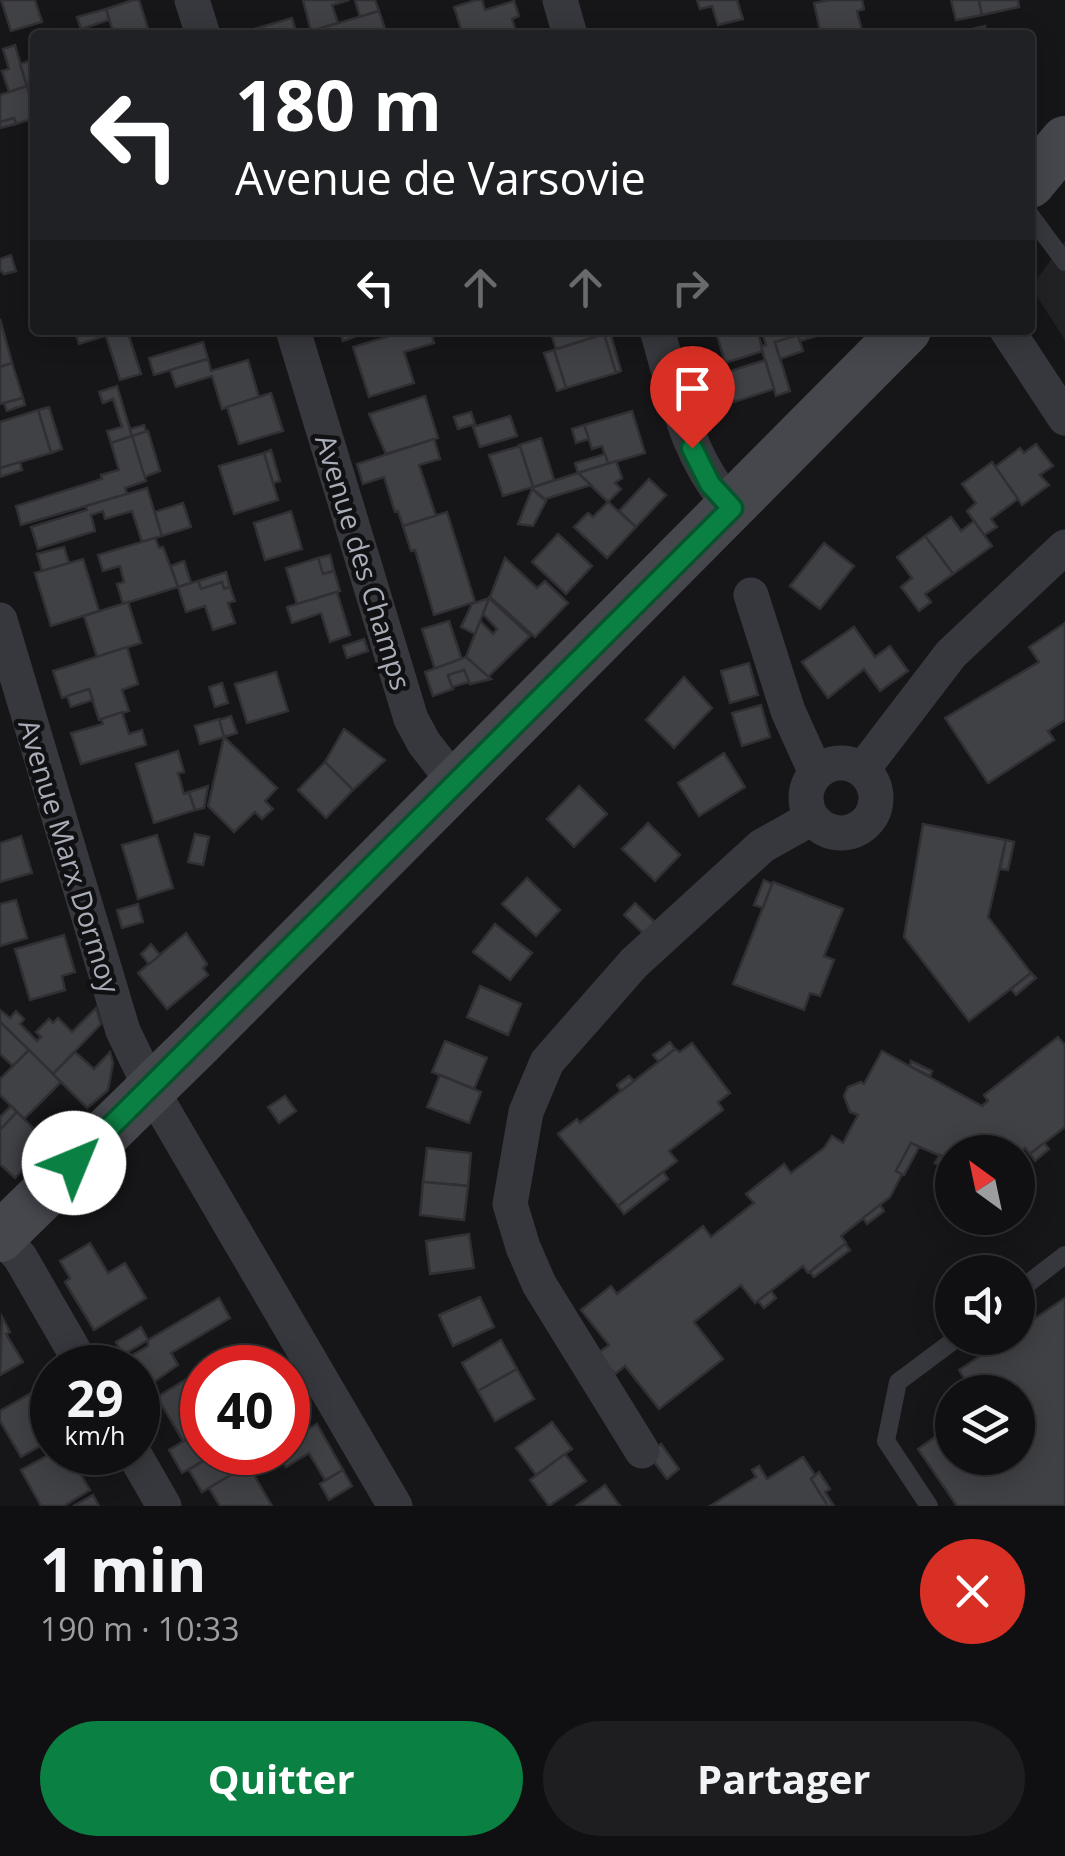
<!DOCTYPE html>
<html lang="fr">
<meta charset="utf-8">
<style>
body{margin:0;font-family:"Open Sans",sans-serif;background:#1e1e20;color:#f1f3f6;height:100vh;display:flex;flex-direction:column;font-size:38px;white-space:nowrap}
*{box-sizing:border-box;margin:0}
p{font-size:32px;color:#9c9d9f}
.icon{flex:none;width:55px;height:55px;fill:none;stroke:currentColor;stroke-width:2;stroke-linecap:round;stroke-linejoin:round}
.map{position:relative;height:1506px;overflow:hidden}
.sheet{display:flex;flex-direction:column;background:#101012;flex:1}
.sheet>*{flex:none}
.top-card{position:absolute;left:30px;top:30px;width:1005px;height:305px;border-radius:10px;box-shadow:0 5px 25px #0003,0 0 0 2px #303032;background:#202124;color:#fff;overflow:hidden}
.needle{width:65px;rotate:327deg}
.controls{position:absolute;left:935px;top:1135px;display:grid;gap:20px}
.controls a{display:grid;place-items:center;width:100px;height:100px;border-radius:50%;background:#101012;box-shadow:0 5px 25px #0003,0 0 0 2px #303032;font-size:50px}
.speed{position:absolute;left:30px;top:1345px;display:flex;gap:20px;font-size:50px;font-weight:700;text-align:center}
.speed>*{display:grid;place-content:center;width:130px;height:130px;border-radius:50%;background:#101012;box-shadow:0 5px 25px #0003,0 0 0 2px #303032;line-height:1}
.speed small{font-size:25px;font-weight:400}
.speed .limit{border:15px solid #d22;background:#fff;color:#111}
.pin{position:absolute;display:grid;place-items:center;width:85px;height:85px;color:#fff;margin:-102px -42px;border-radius:50% 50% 50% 0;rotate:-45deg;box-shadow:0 0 10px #0007}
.pin .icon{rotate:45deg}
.me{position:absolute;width:110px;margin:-55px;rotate:45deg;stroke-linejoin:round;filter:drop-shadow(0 0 8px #0008)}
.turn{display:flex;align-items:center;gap:35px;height:210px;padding:0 40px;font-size:45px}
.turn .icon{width:130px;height:130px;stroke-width:2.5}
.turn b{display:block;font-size:70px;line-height:85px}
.lanes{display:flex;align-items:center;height:95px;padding:0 40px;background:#0003;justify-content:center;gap:50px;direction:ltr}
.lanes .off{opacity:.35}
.round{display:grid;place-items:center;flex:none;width:105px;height:105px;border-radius:52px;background:#1e1e20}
.headline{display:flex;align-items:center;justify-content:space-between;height:170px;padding:0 40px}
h1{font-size:60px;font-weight:700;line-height:75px}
.button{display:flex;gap:20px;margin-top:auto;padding:20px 40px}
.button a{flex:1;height:115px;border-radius:60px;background:#0b8043;color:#fff;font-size:40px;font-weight:700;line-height:115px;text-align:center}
.button a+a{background:#1e1e20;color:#f1f3f6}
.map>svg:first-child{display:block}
</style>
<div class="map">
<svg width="1065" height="1506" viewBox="0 0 1065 1506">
<rect width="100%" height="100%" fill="#161618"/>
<path fill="#222225" d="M1065 241V340L1031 287Z"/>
<g fill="#404145" stroke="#303034" stroke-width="2.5">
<path d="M1 0H35L42 22 11 31Z"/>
<path d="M133 0H139L149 32 114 35 106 9Z"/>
<path d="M303 0H349L332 5 338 23 311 31Z"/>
<path d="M355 0H375L379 11 360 17Z"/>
<path d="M476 0H482L485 10 514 1 519 16 512 19 517 35H463L454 7Z"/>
<path d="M697 0H737L743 19 718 25 712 6 700 9Z"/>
<path d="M830 0H862L864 9 857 11 863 35H821L814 3Z"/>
<path d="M951 0H979L982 15 956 20Z"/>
<path d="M979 0H1018L1019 7 982 15Z"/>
<path d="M106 9 109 20 81 29 77 17Z"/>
<path d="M379 11 387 35H317L315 30Z"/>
<path d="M292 18 297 35H252L251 30Z"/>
<path d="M985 26 987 35H947Z"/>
<path d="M15 45 27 86 9 92 2 71 9 69 3 49Z"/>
<path d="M35 59V84L27 86 20 64Z"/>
<path d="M27 86 35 118 16 124 14 118 0 122V95Z"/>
<path d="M14 118 16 124 0 128V122Z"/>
<path d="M11 255 16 271 4 274 0 270V259Z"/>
<path d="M0 319 12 363 0 367Z"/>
<path d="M75 330H100L102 337 79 344Z"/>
<path d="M127 330 141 374 120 380 106 336Z"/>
<path d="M340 330H371L343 341Z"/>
<path d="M409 330H430L434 343 404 352 414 383 369 397 353 347Z"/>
<path d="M550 330H602L604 334 556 349Z"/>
<path d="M757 330 763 351 725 363 716 331Z"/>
<path d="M761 330H797L798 335 775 342 790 391 776 396 761 346 766 345Z"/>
<path d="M797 330H836L800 341Z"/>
<path d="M610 332 621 371 616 373 604 334Z"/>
<path d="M604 334 616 373 566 388 554 350Z"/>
<path d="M798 335 803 351 780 359 775 342Z"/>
<path d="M203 342 208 359 154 375 149 358Z"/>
<path d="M554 350 566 388 557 391 544 353Z"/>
<path d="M208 359 211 371 248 360 259 397 222 409 212 376 176 387 170 370Z"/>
<path d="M765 360 774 389 734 402 724 373Z"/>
<path d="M12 363 23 398 0 404V367Z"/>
<path d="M117 386 132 436 111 443 107 431 122 427 113 399 103 403 99 392Z"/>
<path d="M271 393 283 431 239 444 227 407Z"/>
<path d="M425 396 438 438 386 454 369 414Z"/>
<path d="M23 398 25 405 7 411 4 403Z"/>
<path d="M49 407 62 449 51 453 38 410Z"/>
<path d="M38 410 51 453 0 468V422Z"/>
<path d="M632 411 645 453 608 464 602 446 592 449 584 425Z"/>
<path d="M471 412 475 424 458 429 454 417Z"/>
<path d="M510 416 517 436 480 447 473 427Z"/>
<path d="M144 425 146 432 132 436 130 429Z"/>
<path d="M584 425 589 439 576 443 572 429Z"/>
<path d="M148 431 160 471 144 477 132 436Z"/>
<path d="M132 436 146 481 125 488 127 494 21 525 16 506 102 479 101 475 119 470 111 443Z"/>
<path d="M541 438 554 480 533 487 519 445Z"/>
<path d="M434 439 440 459 419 465 436 516 403 526 398 511 395 512 384 477 363 484 357 464Z"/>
<path d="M1036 444 1053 466 1040 475 1049 485 1022 505 995 467 1020 448 1024 453Z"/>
<path d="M520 446 533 487 503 496 489 455Z"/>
<path d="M271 450 280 481 273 483 264 453Z"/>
<path d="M264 453 278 500 234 514 219 466Z"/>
<path d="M605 454 608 464 578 473 575 463Z"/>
<path d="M616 461 622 478 615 483 621 489 608 502 578 473Z"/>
<path d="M20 462 22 470 0 477V468Z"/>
<path d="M992 462 1018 499 991 519 997 527 984 535 967 511 976 503 962 484Z"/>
<path d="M578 473 591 485 545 499 531 488Z"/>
<path d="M649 479 666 495 636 527 619 511Z"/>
<path d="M147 488 162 536 142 542 132 511 105 519 103 511 91 515 95 531 38 549 31 527 87 510 86 506Z"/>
<path d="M532 489 546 501 533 526 518 524Z"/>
<path d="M608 502 636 527 607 558 574 527 588 513 593 517Z"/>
<path d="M183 503 191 527 162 536 155 512Z"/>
<path d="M291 511 302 549 265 560 254 523Z"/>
<path d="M447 512 475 602 434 615 415 550 411 551 403 526Z"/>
<path d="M951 517 961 531 974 521 992 546 953 574 925 536Z"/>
<path d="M558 534 592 566 566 594 532 562Z"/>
<path d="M925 536 953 574 925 594 931 602 919 611 901 587 912 578 897 557Z"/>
<path d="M155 538 159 548 163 547 178 587 123 604 117 584 124 582 120 566 103 571 98 555Z"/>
<path d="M824 543 854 566 820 609 790 586Z"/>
<path d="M64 547 69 563 42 571 37 554Z"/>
<path d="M330 555 334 571 323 574 318 558Z"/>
<path d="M318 558 323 574 334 571 340 591 297 604 286 568Z"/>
<path d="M505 558 537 588 545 581 568 603 535 637 490 597Z"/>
<path d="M83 559 99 611 51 626 35 573Z"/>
<path d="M184 561 191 583 178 587 171 566Z"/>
<path d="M226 572 230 587 224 589 222 582 201 589 198 581Z"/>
<path d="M198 581 201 589 222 582 224 589 230 587 235 601 228 603 235 623 213 630 205 606 186 612 178 587Z"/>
<path d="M337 592 350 635 330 642 321 613 292 623 287 607Z"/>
<path d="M489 598 530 636 488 677 466 657 480 621 493 634 497 629 483 614Z"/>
<path d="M489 598 475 634 461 627 472 604Z"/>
<path d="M128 602 141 643 97 657 84 616Z"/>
<path d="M449 621 462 660 435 669 422 629Z"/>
<path d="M1065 623V720L1048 731 1054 740 988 783 945 718 1039 662 1029 647Z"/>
<path d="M854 627 875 657 890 646 908 671 880 691 864 669 828 698 802 662Z"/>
<path d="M364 639 368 651 347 658 343 646Z"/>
<path d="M127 647 138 684 122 690 129 711 99 720 89 689 62 698 53 671Z"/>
<path d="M466 657 491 679 470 684 464 670 448 675 453 689 433 696 425 672Z"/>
<path d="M749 663 758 695 730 703 721 671Z"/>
<path d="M464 670 469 682 452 687 448 675Z"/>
<path d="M276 672 288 711 247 723 235 684Z"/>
<path d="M684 677 712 708 674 748 646 720Z"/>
<path d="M222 683 228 703 215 707 209 687Z"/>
<path d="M89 689 93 700 71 707 67 696Z"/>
<path d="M761 705 770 737 742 746 732 713Z"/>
<path d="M122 712 129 734 142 730 146 745 81 764 71 733 103 724 101 719Z"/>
<path d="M231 716 237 733 224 737 219 720Z"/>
<path d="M219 719 224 737 200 744 195 726Z"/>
<path d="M344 729 385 760 353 790 325 762Z"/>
<path d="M224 737 277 788 265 801 273 809 262 819 255 812 234 832 208 806Z"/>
<path d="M178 751 184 772 178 773 184 794 189 792 195 810 154 823 136 764Z"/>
<path d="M724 753 745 787 699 816 678 783Z"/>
<path d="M325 762 353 790 326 818 298 790Z"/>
<path d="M208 786 204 808 195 810 189 792Z"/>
<path d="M579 786 607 814 574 847 547 819Z"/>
<path d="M648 823 680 855 655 881 622 849Z"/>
<path d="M923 824 1006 840 988 917 1031 973 969 1021 904 937Z"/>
<path d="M195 834 209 837 203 865 188 862Z"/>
<path d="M157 835 173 888 138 899 122 845Z"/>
<path d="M21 836 32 873 0 882V843Z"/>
<path d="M1006 840 1014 842 1008 870 1000 869Z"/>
<path d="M527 878 560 910 536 936 502 904Z"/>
<path d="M764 880 772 884 763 908 754 905Z"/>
<path d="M773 882 843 909 824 956 834 960 820 996 810 993 804 1010 733 984Z"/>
<path d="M16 900 27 938 0 946V904Z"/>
<path d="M635 903 656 923 645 935 624 915Z"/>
<path d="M138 904 143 922 122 928 117 910Z"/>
<path d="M495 924 532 953 510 980 473 952Z"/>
<path d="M186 933 207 964 203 968 208 975 167 1009 138 973Z"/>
<path d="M64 935 75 972 62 976 65 990 30 1000 15 949Z"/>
<path d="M151 944 160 955 149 964 141 954Z"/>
<path d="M1031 973 1036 978 1016 995 1011 989Z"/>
<path d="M480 986 521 1004 508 1035 467 1017Z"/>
<path d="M96 1008 101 1024 53 1074 0 1022V1010L10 1018 16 1011 24 1019 20 1024 37 1041 41 1037 36 1032 49 1019 53 1023 58 1018 72 1032Z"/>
<path d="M0 1022 29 1050 13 1066 0 1054Z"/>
<path d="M1058 1037 1065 1045V1127L1030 1154 1025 1148 1018 1154 952 1152V1161L911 1143 896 1171 902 1174 890 1197 841 1236 846 1243 808 1273 803 1266 755 1303 741 1285 694 1322 723 1359 659 1409 625 1366 615 1374 598 1353 609 1345 581 1310 611 1286 617 1294 703 1226 711 1237 754 1203 746 1194 784 1164 791 1173 824 1148 832 1136 843 1143 858 1115 850 1112 844 1096 848 1087 861 1082 864 1084 882 1051 982 1106 988 1101 984 1095Z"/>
<path d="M445 1041 487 1058 474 1089 432 1072Z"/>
<path d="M670 1042 675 1049 659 1062 653 1055Z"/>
<path d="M692 1043 730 1093 718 1102 723 1110 669 1151 677 1161 618 1206 558 1134 577 1119 580 1123 675 1049 680 1052Z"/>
<path d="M29 1050 61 1082 24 1119 0 1095V1079Z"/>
<path d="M75 1052 94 1069 110 1052 113 1063 108 1090 87 1108 53 1074Z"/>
<path d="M911 1061 932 1071 930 1076 910 1066Z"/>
<path d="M440 1075 481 1092 469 1123 427 1107Z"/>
<path d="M629 1076 634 1081 621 1091 617 1085Z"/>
<path d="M285 1096 296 1111 279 1123 268 1107Z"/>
<path d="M11 1106 17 1112 0 1130V1117Z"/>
<path d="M17 1112 48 1143 15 1178 0 1164V1130Z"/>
<path d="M911 1143 919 1147 904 1175 896 1171Z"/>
<path d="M1044 1143 1049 1149 1035 1161 1030 1154Z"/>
<path d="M427 1148 471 1153 468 1186 423 1182Z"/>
<path d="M940 1155 952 1161V1172L935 1163Z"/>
<path d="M663 1172 668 1179 624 1214 618 1206Z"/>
<path d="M423 1182 468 1186 464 1220 420 1215Z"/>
<path d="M880 1205 884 1211 867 1224 863 1218Z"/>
<path d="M469 1234 474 1268 430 1274 426 1241Z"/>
<path d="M90 1243 108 1273 125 1263 146 1298 94 1330 65 1282 70 1278 60 1261Z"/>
<path d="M845 1244 850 1250 814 1277 810 1272Z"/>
<path d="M771 1291 776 1298 764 1308 758 1301Z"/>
<path d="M480 1297 494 1327 453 1346 439 1315Z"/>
<path d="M219 1298 230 1318 171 1353 178 1365 138 1393V1368H118L116 1364 148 1346V1340Z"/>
<path d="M1065 1298V1506H957L918 1449 952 1425V1458H1018V1392H973L959 1370 1007 1338H1018V1330Z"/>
<path d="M2 1317 10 1332 6 1334 23 1362 0 1375Z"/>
<path d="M141 1327 148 1340 123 1355 116 1342Z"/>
<path d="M501 1340 517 1369 478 1391 462 1363Z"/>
<path d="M254 1349 265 1368H230L228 1364Z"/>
<path d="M517 1369 534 1399 495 1421 478 1391Z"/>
<path d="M195 1374 202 1388V1430L183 1441 157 1397Z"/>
<path d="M290 1378 304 1402 288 1411V1380Z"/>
<path d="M38 1389 52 1413V1439L21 1457 0 1421V1411Z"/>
<path d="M304 1402 308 1409 288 1421V1411Z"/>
<path d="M552 1422 572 1449 536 1475 516 1448Z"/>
<path d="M317 1424 343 1470 325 1480 309 1453 286 1467 278 1452H288V1441Z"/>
<path d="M202 1430V1452H218L182 1473 169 1450Z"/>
<path d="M661 1444 679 1469 667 1479 648 1454Z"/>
<path d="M69 1452 72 1460 60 1466 52 1453Z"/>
<path d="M218 1452H251L256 1460 202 1492 189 1470Z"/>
<path d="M52 1453 60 1466 72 1460 90 1490 64 1506H41L21 1470Z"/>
<path d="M565 1454 586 1481 549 1506 530 1480Z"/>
<path d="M803 1457 815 1475 811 1479 828 1506H710L756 1477 752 1470 759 1466 767 1479Z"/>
<path d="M248 1465 272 1506H220L209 1488Z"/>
<path d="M343 1470 352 1486 329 1500 320 1484Z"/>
<path d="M819 1472 830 1489 825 1492 834 1506H828L811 1479Z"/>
<path d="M605 1485 620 1506H576Z"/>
<path d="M93 1495 99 1506H73Z"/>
</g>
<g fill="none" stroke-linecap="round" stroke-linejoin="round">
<g stroke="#37383d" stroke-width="18">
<path d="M1030 215 1065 262"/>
<path d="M1018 1291 1065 1255"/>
<path d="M929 1506 886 1441 898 1382 957 1338"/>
</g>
<g stroke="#37383d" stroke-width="35">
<path d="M192 0 203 35"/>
<path d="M560 0 570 35"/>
<path d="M293 330 411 719 424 743 456 784"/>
<path d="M657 330C676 394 686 457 732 507"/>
<path d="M1007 330 1065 418"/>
<path d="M751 595 788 711 816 773"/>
<path d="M0 620 123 1031 151 1089 395 1506"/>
<circle cx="841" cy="798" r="35"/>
<path d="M863 769 951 654 1065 547"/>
<path d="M1 1236 20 1257 84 1368"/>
<path d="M642 1451 539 1284 523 1247 510 1204 526 1112 547 1062 634 963 762 846 812 818"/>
<path d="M133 1452 164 1506"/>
</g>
<g stroke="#45474d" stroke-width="50">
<path d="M1030 183 1065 141"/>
<path d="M0 1237 196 1045 906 330"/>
</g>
</g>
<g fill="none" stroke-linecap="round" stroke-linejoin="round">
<defs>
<path id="route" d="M74 1163 732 508 710 484 692 448"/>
</defs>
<use href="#route" stroke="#07532c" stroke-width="25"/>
<use href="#route" stroke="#0b8043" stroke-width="18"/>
</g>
<g text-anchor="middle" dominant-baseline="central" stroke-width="9" stroke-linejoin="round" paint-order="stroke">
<g font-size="28" fill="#a8adb8" stroke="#111113">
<text transform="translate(364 562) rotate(73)">Avenue des Champs</text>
<text transform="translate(70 856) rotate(73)">Avenue Marx Dormoy</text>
</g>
</g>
</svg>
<div class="controls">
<a><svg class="needle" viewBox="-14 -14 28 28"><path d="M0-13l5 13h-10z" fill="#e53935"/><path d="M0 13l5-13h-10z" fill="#9c9d9f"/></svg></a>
<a><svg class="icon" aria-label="sound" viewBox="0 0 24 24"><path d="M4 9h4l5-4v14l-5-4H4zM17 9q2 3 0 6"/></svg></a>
<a><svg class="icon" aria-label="layers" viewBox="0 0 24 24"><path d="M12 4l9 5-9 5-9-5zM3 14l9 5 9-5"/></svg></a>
</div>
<div class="speed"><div>29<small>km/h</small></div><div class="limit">40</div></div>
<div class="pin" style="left:692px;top:448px;background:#d93025"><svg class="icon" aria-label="arrive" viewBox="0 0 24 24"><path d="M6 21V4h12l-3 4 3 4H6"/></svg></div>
<svg class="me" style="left:74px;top:1163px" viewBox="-20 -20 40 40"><circle r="19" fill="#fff"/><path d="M0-13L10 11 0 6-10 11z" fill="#0b8043"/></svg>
<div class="top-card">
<div class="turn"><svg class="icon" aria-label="left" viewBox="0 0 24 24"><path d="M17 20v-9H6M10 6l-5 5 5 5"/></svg><div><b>180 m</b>Avenue de Varsovie</div></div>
<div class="lanes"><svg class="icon" aria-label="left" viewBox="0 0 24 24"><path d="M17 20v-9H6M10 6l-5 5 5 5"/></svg><svg class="icon off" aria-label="ahead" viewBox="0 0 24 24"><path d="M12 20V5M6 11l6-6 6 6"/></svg><svg class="icon off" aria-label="ahead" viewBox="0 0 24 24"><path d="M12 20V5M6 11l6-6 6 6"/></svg><svg class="icon off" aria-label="right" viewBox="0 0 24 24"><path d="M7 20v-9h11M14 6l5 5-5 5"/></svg></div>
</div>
</div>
<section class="sheet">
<div class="headline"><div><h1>1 min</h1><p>190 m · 10:33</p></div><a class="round" style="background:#d93025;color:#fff"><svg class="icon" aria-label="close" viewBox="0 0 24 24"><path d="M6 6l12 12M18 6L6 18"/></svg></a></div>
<div class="button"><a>Quitter</a><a>Partager</a></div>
</section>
